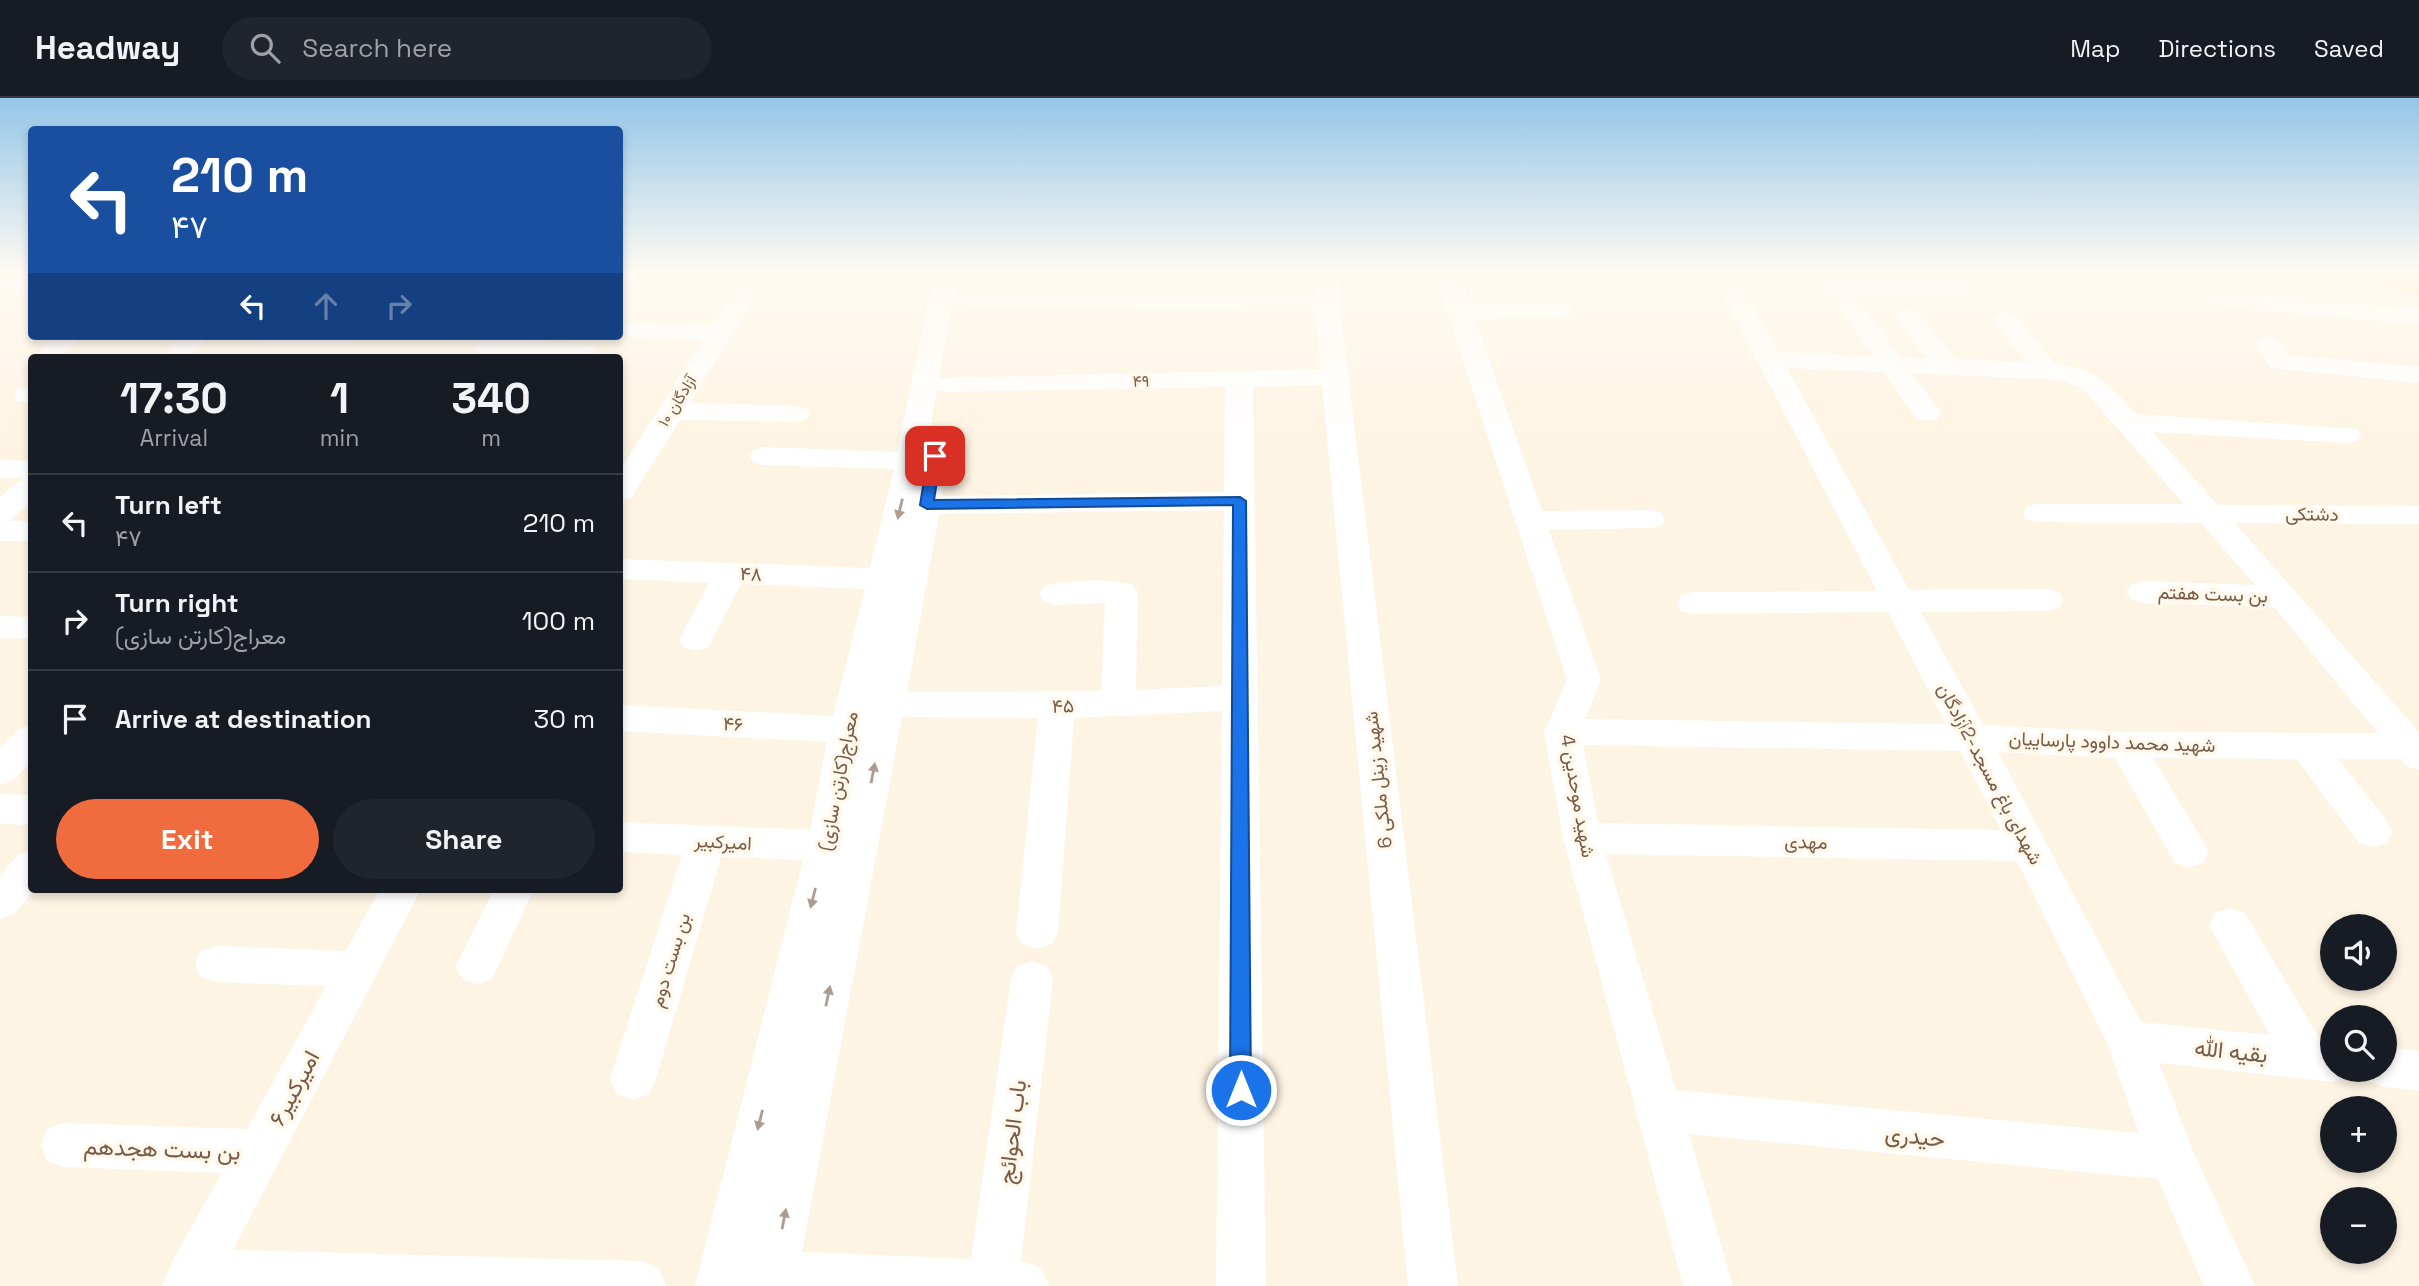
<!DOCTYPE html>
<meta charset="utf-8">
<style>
body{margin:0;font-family:"Space Grotesk",Vazirmatn,sans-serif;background:#20242c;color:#f1f3f6;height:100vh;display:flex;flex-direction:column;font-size:26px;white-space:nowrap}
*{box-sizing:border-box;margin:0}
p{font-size:23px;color:#9ea1a6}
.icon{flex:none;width:38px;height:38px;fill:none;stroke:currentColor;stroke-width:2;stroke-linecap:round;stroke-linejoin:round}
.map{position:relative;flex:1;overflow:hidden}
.panel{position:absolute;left:28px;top:256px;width:595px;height:539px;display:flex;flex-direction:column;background:#171b24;border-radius:7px;box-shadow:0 4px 10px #0003}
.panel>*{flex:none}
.banner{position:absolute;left:28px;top:28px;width:595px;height:214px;border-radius:7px;box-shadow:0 4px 10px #0003;background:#1a4fa0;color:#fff;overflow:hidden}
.controls{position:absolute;left:2320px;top:816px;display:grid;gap:14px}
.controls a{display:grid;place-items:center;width:77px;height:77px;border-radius:50%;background:#171b24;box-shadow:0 4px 10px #0003;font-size:35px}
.pin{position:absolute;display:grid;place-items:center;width:60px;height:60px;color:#fff;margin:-30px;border-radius:14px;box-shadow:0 4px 10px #0006}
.me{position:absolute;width:77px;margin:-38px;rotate:0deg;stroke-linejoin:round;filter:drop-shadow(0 0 5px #0008)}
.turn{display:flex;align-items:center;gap:24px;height:147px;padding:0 28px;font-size:32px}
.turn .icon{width:91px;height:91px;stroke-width:2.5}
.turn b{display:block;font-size:49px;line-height:60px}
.lanes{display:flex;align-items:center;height:66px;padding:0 28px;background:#0003;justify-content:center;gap:35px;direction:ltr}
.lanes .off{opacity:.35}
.eta{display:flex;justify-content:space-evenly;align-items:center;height:119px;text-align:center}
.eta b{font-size:42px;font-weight:600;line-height:49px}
.cta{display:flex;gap:14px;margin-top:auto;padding:14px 28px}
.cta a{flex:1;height:80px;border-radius:42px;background:#f06c3f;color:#fff;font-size:28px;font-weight:600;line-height:80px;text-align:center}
.cta a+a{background:#20242c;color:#f1f3f6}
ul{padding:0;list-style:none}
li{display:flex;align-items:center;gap:21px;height:98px;padding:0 28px;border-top:2px solid #363941}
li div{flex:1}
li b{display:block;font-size:26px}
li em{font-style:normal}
header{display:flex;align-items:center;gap:42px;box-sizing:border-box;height:98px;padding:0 35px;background:#171b24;border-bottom:2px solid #363941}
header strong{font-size:33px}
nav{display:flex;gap:38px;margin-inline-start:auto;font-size:24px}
.search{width:490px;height:63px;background:#20242c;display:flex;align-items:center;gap:18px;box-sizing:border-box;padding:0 24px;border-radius:38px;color:#9ea1a6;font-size:26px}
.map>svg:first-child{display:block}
</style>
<header>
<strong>Headway</strong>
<div class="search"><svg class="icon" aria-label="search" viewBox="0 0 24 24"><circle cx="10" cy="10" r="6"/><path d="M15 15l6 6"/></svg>Search here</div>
<nav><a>Map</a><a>Directions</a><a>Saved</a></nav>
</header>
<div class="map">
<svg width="2419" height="1188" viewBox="0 0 2419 1188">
<rect width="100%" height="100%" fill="#fef4e3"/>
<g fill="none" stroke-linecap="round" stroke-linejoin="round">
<g fill="#fff" fill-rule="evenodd">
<path d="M745 176H769L690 305 796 308 806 310 810 316 806 322 796 324 680 322 631 400 620 403V372L703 242 637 240 628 237 624 232 628 227 637 224 712 227Z"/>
<path d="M934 176H958L954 197 963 195 1314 197 1312 176H1336L1458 1188H1408L1322 287 1253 289 1266 1188H1216L1222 613 1074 620 1058 834 1052 846 1037 851 1022 846 1016 834 1038 620 902 619 802 1154 971 1161 1011 881 1017 868 1032 863 1047 868 1053 881 1021 1163 1042 1170 1049 1188H695L803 762 721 759 656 981 649 996 633 1002 617 996 610 981 682 757 620 754V724L810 732 827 644 620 633V607L833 618 865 491 741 486 708 550 696 553 684 550 679 542 709 485 620 481V461L870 470 894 371 763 367 753 364 749 358 753 352 763 349 897 354ZM953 205 963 209 1315 212 1321 271 939 280ZM1225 289 1224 394 942 398 952 340 948 334 938 331 930 334 937 292 947 294ZM1224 412 1222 588 1136 592 1138 494 1133 487C1108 480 1069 482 1044 488L1039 496 1044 504 1055 507 1105 505 1101 593 907 594 939 416Z"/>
<path d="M1435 176H1459L1470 206 1562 203 1571 206 1575 211 1571 216 1562 219 1475 221 1542 413 1650 412 1661 414 1665 421 1661 428 1650 430 1549 432 1601 582 1585 621 1946 626 1888 514 1693 516 1681 513 1677 505 1681 497 1693 494 1877 493 1712 176H1736L1778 254 1873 258 1816 176 1948 184 1945 176H1969L1976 192 1973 197 1964 199 1853 194 1900 259 1927 260 1896 219 1900 214 1909 211 1918 214 1955 261 2026 264 1993 222 1997 217 2006 214 2015 217 2055 266C2099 270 2108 286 2136 316L2357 331 2361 337 2357 343 2347 345 2152 334 2218 407 2419 408V426L2235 425 2419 634V672L2406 668 2401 661H2338L2387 723 2392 734 2387 745 2373 749 2359 745 2297 661 2153 660 2209 754 2203 765 2189 769 2175 765 2115 660 1998 654 2141 924 2270 937 2209 827 2215 815 2230 810 2245 815 2321 943 2333 944V971H2352L2349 978 2333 984 2159 965 2193 1053 2255 1188H2204L2158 1081 1689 1036 1733 1188H1683L1563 740 1544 634 1567 582ZM1787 270 1884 274 1917 321 1927 323 1937 321 1941 315 1912 275 2047 281 2064 283 2082 290 2184 406H2038L2027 408 2023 415 2027 422 2038 424 2201 425 2255 487 2142 483 2131 487 2126 494 2131 501 2142 505 2274 509 2378 635 2126 634 1983 627 1921 514 2047 513 2059 510 2063 502 2059 494 2047 491 1909 492ZM1583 647 1960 653 2001 732 1598 725ZM1606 756 2017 763 2107 945 2139 1035 1676 992Z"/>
<path d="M0 178 32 179V193L0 192Z"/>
<path d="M2215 195 2419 211V227L2206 207 2203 202 2206 197Z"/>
<path d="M54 238H82L62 259H34Z"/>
<path d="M181 238H209L188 259H160Z"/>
<path d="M255 238H359L355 243 346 246H268L259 243Z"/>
<path d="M2268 239 2277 241 2288 257 2419 269V285L2271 270 2255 247 2259 241Z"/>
<path d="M487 242 585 246 594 248 598 254 595 259H516L478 256 474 250 478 244Z"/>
<path d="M27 289H32V305L17 303 13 297 17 291Z"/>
<path d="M0 362 32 363V403L11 422 3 423H32V443H0V399L23 380H0Z"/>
<path d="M0 518 32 519V541L0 540Z"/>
<path d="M32 627V663L13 683 0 687V650L19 631Z"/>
<path d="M0 696 32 697V727L0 726Z"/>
<path d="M32 752V791H36L14 816 0 821V777L18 757Z"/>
<path d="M380 791H421L233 1152 641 1163 659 1170 666 1188H162L175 1158 222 1075 64 1069 47 1063 41 1047 47 1031 64 1025 247 1031 326 888 216 884 201 879 195 866 201 853 216 848 346 853Z"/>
<path d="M494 791H534L492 881 477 886 462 881 456 868Z"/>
<path d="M2385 949 2419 953V993L2385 989 2369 983 2364 971H2385Z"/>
</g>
<path fill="#ffdc99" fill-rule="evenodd" d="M2373 176H2408L2419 180V198L2377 182Z"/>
</g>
<defs><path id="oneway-solid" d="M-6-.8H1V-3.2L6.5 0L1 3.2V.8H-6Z" transform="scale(1.75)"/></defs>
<g fill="#ae9c91">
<use href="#oneway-solid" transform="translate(900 411) rotate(103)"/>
<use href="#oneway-solid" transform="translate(873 675) rotate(-79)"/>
<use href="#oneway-solid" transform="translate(813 800) rotate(104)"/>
<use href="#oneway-solid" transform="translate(828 898) rotate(-78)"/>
<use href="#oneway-solid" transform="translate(760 1022) rotate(104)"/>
<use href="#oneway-solid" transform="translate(784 1121) rotate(-79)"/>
</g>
<linearGradient id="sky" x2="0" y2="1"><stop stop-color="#94c6e8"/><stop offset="0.51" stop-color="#fffaf2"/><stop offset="1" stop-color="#fffaf2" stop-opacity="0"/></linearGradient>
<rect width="2419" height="342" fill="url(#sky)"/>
<path fill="#1a73e8" stroke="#114b97" stroke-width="2" d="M935 354 941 358 934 402 1240 399 1246 403 1251 992 1248 999 1241 1002 1233 999 1230 992 1233 407 927 411 920 407 928 358Z"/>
<g text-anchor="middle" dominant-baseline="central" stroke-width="7" stroke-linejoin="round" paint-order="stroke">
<g font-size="16" fill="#785a47" stroke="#fff8eb">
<text transform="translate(1141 283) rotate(-1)">۴۹</text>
<text transform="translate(677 303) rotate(-58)">۱۰ آزادگان</text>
</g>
<g font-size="19" fill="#785a47" stroke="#fff8eb">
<text transform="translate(2312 416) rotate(1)">دشتکی</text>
<text transform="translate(751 476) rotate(2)">۴۸</text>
<text transform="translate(2213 496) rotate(2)">بن بست هفتم</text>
<text transform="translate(1063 608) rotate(-1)">۴۵</text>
<text transform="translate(733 626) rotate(3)">۴۶</text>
<text transform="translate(2112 644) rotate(2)">شهید محمد داوود پارساییان</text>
<text transform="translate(1990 676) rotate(62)">شهدای‌ باغ مسجد-2آزادگان</text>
<text transform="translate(1378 682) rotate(-96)">6 شهید زینل ملکی</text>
<text transform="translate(838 683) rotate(-79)">معراج(کارتن سازی)</text>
<text transform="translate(1578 698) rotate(80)">4 شهید موحدین</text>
<text transform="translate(723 744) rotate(3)">امیرکبیر</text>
<text transform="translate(1806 744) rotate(1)">مهدی</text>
<text transform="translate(670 862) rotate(-73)">بن بست دوم</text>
</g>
<g font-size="23" fill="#785a47" stroke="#fff8eb">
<text transform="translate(2231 953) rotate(6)">بقیه الله</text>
<text transform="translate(294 990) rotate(-62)">امیرکبیر۶</text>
<text transform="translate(1012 1034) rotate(-83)">باب الحوائج</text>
<text transform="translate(1915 1038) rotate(6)">حیدری</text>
<text transform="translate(162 1051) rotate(2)">بن بست هجدهم</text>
</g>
</g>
</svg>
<div class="controls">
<a><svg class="icon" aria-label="sound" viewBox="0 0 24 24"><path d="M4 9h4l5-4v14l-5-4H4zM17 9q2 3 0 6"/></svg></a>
<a><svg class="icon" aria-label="search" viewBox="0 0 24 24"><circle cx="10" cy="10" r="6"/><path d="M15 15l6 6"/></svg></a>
<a>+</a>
<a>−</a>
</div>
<div class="pin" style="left:935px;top:358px;background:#d93025"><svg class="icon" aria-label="arrive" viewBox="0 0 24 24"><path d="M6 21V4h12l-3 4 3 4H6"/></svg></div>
<svg class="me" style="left:1241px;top:992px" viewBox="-20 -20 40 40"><circle r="17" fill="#1a73e8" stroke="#fff" stroke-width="3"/><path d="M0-11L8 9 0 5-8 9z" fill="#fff"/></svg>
<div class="banner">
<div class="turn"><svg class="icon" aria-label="left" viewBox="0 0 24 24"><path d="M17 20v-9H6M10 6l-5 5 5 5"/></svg><div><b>210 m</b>۴۷</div></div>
<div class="lanes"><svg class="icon" aria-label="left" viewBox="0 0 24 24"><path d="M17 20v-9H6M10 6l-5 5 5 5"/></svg><svg class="icon off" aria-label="ahead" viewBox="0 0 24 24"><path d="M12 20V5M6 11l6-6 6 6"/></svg><svg class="icon off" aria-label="right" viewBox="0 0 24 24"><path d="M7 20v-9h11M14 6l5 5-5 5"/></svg></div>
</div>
<section class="panel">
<div class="eta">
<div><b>17:30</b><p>Arrival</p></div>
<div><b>1</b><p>min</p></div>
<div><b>340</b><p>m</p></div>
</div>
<ul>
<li><svg class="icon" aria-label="left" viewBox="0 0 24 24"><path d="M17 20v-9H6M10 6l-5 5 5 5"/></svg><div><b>Turn left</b><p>۴۷</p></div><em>210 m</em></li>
<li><svg class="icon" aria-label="right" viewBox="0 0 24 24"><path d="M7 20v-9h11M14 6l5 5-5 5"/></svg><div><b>Turn right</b><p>معراج(کارتن سازی)</p></div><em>100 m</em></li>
<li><svg class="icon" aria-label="arrive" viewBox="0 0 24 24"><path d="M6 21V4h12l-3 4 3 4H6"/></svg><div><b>Arrive at destination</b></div><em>30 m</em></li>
</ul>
<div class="cta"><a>Exit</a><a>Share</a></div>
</section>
</div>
